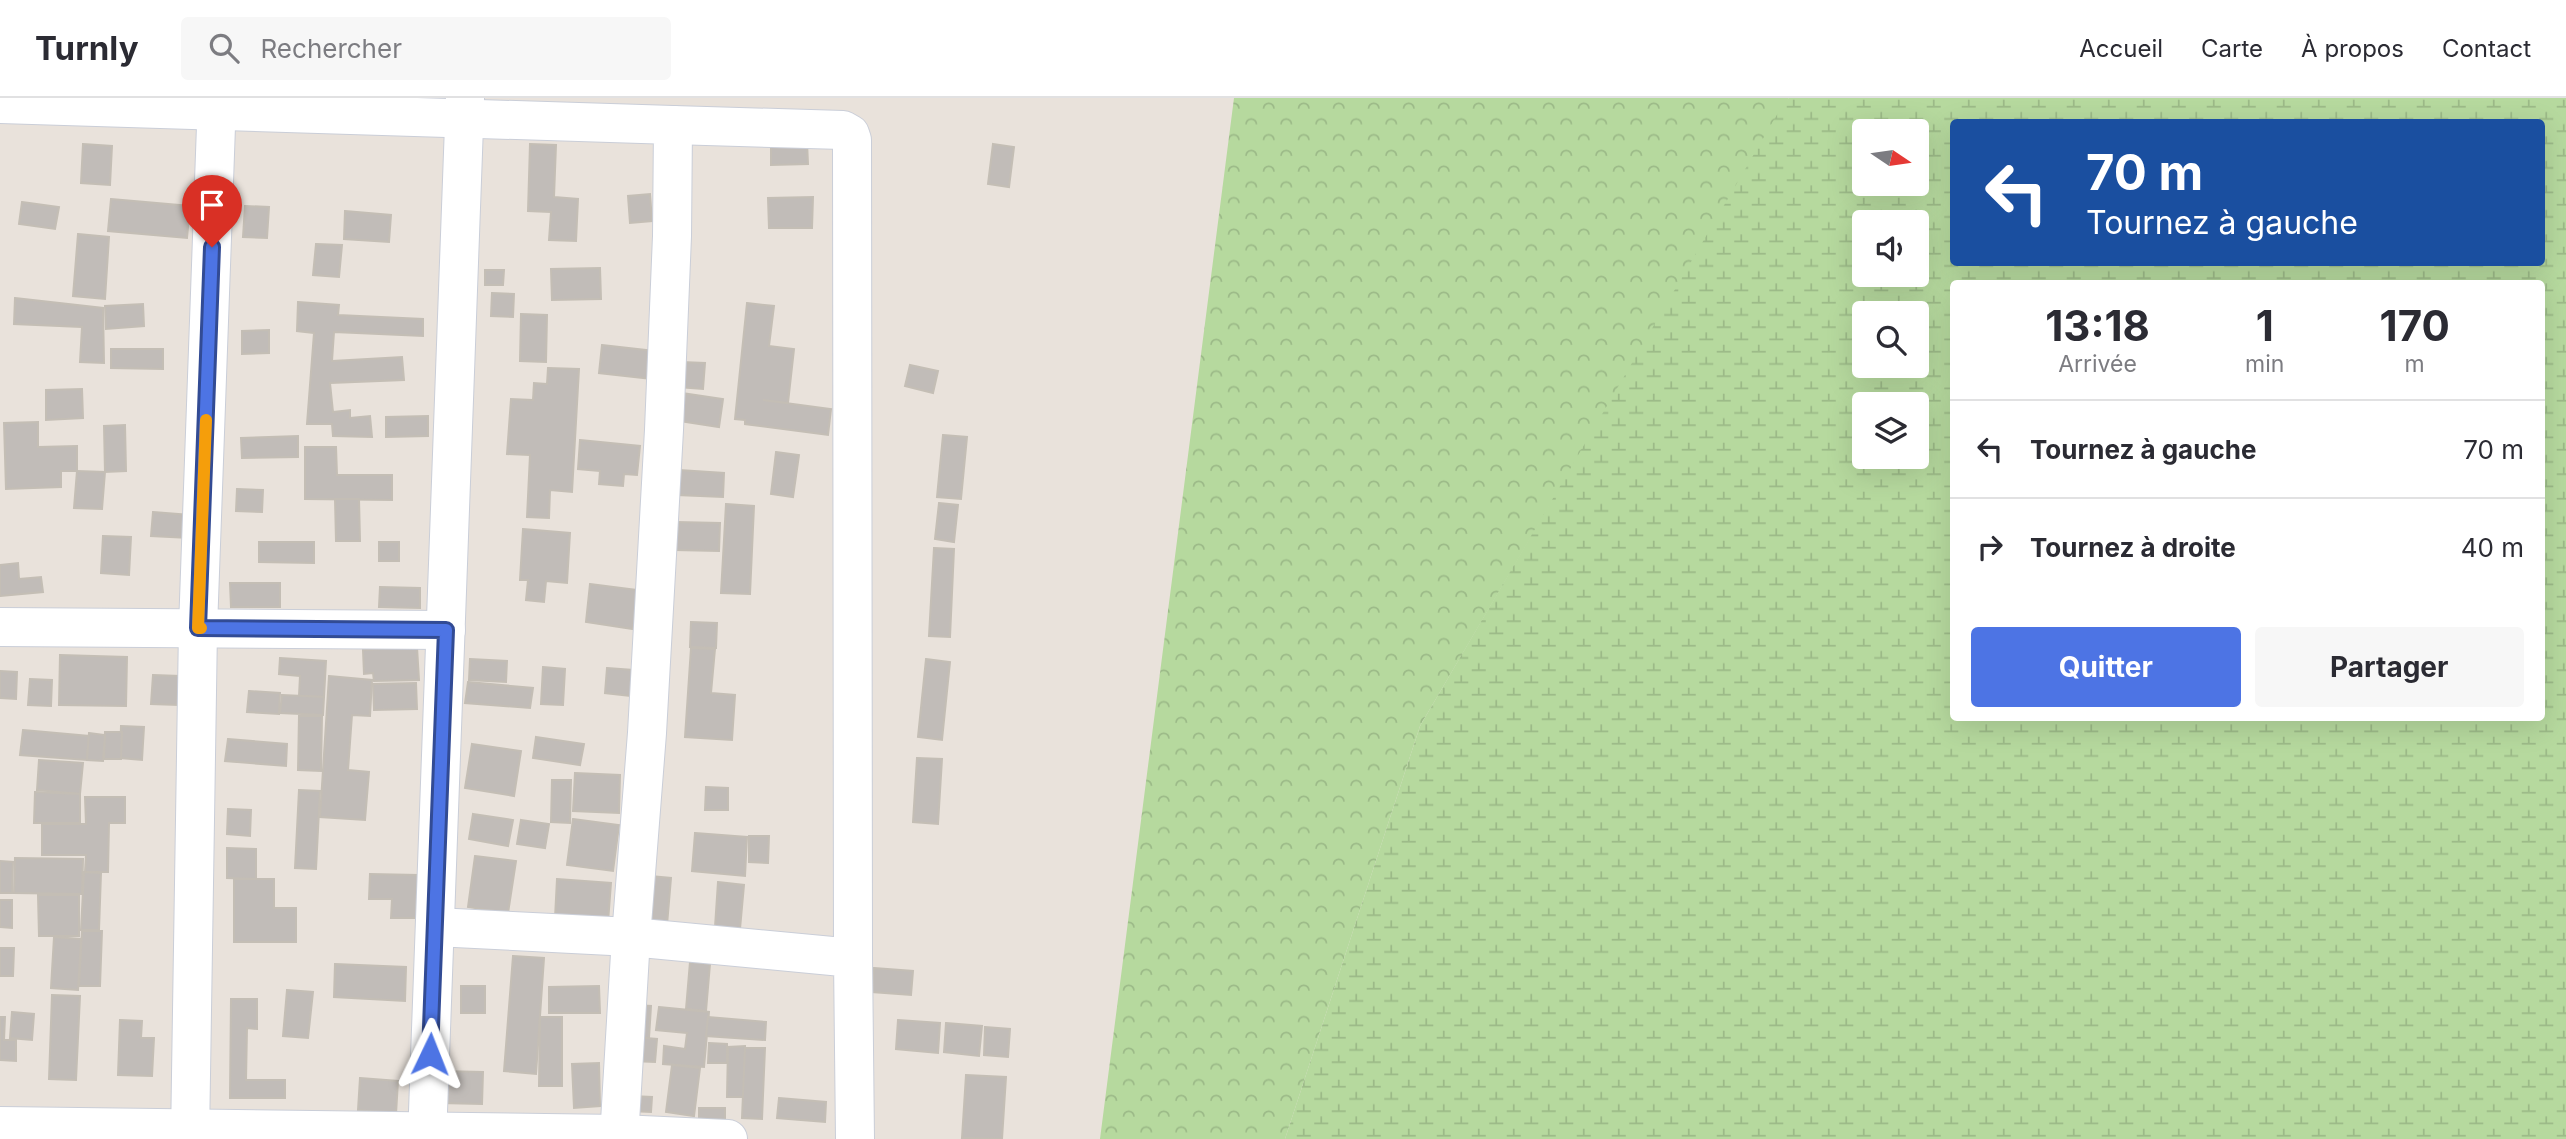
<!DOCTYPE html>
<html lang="fr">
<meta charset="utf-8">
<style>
body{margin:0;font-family:Inter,sans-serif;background:#f7f7f7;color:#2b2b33;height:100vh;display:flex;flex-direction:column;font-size:26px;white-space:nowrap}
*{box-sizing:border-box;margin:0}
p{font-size:23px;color:#7c7c81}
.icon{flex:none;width:38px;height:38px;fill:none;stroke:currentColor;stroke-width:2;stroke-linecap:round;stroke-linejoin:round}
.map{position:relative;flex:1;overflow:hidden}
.sheet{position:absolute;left:1950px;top:182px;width:595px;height:441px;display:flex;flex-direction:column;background:#fff;border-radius:7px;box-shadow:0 7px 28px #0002}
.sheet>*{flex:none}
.hud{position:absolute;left:1950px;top:21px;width:595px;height:147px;border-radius:7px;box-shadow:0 7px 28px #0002;background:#1a4fa0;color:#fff;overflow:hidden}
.needle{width:46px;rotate:103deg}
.buttons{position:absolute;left:1852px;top:21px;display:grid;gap:14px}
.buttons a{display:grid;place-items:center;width:77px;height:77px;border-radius:7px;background:#fff;box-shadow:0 7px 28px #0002;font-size:35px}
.pin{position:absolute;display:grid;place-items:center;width:60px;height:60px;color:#fff;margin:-72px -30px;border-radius:50% 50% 50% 0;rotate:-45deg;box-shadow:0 0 7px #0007}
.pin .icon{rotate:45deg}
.me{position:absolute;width:77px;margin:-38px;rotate:2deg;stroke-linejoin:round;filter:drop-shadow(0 0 5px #0008)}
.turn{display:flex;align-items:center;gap:24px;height:147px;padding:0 21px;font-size:32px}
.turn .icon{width:91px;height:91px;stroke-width:2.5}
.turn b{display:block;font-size:49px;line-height:60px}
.eta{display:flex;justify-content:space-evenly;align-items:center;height:119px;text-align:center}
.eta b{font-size:42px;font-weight:700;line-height:49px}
.primary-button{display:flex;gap:14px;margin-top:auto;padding:14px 21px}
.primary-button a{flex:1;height:80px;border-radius:7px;background:#4d74e4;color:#fff;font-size:28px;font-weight:700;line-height:80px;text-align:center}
.primary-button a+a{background:#f7f7f7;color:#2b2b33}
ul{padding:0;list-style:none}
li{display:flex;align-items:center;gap:21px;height:98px;padding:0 21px;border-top:2px solid #e1e1e2}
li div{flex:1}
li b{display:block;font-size:26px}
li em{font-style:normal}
header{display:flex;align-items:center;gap:42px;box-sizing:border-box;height:98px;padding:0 35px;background:#fff;border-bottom:2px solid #e1e1e2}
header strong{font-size:33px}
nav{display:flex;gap:38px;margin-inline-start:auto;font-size:24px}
.search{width:490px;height:63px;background:#f7f7f7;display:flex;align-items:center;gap:18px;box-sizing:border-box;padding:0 24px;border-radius:7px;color:#7c7c81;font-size:26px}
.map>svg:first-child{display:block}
</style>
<header>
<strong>Turnly</strong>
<div class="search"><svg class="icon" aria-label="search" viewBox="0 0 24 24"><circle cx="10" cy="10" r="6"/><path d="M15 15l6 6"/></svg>Rechercher</div>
<nav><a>Accueil</a><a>Carte</a><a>À propos</a><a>Contact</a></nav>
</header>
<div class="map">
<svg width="2566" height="1041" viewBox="0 0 2566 1041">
<defs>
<pattern id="forest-crowns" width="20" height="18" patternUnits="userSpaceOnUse" patternTransform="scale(1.75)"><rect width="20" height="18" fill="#b6d99e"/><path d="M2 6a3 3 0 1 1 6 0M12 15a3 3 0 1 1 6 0" fill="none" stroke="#9cba88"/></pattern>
<pattern id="wetland-marsh" width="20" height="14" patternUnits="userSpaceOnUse" patternTransform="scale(1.75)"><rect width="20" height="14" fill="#b6d99e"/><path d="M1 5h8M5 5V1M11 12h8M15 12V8" fill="none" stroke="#9cba88"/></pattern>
</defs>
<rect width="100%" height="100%" fill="#e9e2db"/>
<path fill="url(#forest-crowns)" d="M1234 0H1789L1420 628 1285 1041H1100Z"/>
<path fill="url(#wetland-marsh)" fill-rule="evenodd" d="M1789 0H2566V1041H1285L1420 628 1782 8ZM1953 24H2541V164H1953ZM1864 33H1916V86H1864ZM1864 124H1916V177H1864ZM1953 186H2541V620H1953ZM1864 215H1916V268H1864ZM1864 306H1916V359H1864Z"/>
<g fill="#c1bcb8" stroke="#c4beb5" stroke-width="2">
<path d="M807 44 808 66 771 67V45Z"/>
<path d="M83 46 112 48 110 87 81 85Z"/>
<path d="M530 46 556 47 554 99 578 101 576 143 549 142 551 114 528 113Z"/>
<path d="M993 46 1014 49 1009 89 988 86Z"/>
<path d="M650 96 652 123 630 125 628 98Z"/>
<path d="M813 99 812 130H769L768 100Z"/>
<path d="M111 101 190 108 187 140 108 133Z"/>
<path d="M22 104 59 109 55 131 19 126Z"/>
<path d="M245 108 269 109 267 140 243 139Z"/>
<path d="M345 113 391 117 389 144 344 141Z"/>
<path d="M78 136 109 139 105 201 73 198Z"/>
<path d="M316 146 342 147 339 179 313 177Z"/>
<path d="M600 170 601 201 552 202 551 171Z"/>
<path d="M485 172H504L503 187H485Z"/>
<path d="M492 195 514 196 513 219 491 218Z"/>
<path d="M15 200 103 210 104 265 80 264 82 229 14 226Z"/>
<path d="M298 204 339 207 338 217 423 221V238L334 234 332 263 402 259 404 282 330 285 333 314 350 312V320L370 318 372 339 333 338 332 326H307L314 235 297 233Z"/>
<path d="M747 205 774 208 769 248 794 251 788 305 763 302 831 311 828 337 745 326V322L735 321Z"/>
<path d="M143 206 144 228 106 231 105 208Z"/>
<path d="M521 216 547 217 546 264 520 263Z"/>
<path d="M269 232V255L242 256V233Z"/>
<path d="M602 247 654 253 651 281 599 275Z"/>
<path d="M111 251H163V271L111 270Z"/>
<path d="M681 264 705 265 703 291 678 289Z"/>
<path d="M910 267 938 273 933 295 905 288Z"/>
<path d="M548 270 579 271 572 394 550 392 549 420 527 419 530 357 507 356 511 301 533 302 534 285 547 286Z"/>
<path d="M82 291 83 320 46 322V292Z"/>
<path d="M682 295 723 301 719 329 679 323Z"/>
<path d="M428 318V338L386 339V319Z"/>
<path d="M38 324V349L77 348V373H61V389L6 391 4 325Z"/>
<path d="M125 327 126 373 105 374 104 328Z"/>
<path d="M943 337 967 339 961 401 937 399Z"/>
<path d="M298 338V359L242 360 241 340Z"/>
<path d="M580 342 640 348 637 377 624 376 623 388 599 386 600 373 578 371Z"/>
<path d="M305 349H336L337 377H392V402L305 401Z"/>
<path d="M776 354 799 357 793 399 771 396Z"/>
<path d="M679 372 724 375 723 399 677 397Z"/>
<path d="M77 373 105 374 102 411 74 410Z"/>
<path d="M237 391 263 392 262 414 236 413Z"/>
<path d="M335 401H359L360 443H336Z"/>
<path d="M939 405 958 407 954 444 935 441Z"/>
<path d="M726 406 754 408 750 496 721 495Z"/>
<path d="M153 414 190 417 189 440 151 438Z"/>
<path d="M676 424 720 425 719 453 675 452Z"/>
<path d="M523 431 570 435 567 485 546 483 544 504 526 502 528 482H520Z"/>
<path d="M103 438 131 439 129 477 101 475Z"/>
<path d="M259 444H314V465L259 464Z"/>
<rect x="379" y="444" width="20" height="19"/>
<path d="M934 450 954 451 950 539 929 538Z"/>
<path d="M18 465 19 481 41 479 43 494 0 498V467Z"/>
<path d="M230 485H280V509H231Z"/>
<path d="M590 486 638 492 633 531 586 524Z"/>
<path d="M380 489 420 490V510L379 509Z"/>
<path d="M691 524 717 525 716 550 690 549Z"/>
<path d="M417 549 419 582 374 583 373 575 364 576 363 552Z"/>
<path d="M691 550 715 551 711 595 735 597 732 642 685 639Z"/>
<path d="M60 557 127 559 126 608 59 607Z"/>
<path d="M280 560 326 563 324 599 299 598 300 578 279 576Z"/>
<path d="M470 561 507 563 506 584 469 582Z"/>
<path d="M926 561 950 564 942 642 918 639Z"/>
<path d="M543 569 565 571 563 607 541 606Z"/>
<path d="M607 570 633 572 630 598 605 595Z"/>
<path d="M0 573 17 574 16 601 0 600Z"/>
<path d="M153 577 180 578 179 607 151 606Z"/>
<path d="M329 578 372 582 370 618 352 617 348 672 369 674 365 722 320 719Z"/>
<path d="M30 581 52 582 51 608 28 607Z"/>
<path d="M468 584 533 590 530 610 465 605Z"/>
<path d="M416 585 417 611 374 612 373 586Z"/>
<path d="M249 593 280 595 279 616 247 614Z"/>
<path d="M282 597 324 599 323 617 280 615Z"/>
<path d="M299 618H322L321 673 298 672Z"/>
<path d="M121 628 144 629 142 662 120 660Z"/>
<path d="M23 632 89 638 87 662 20 657Z"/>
<path d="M105 634H122L121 661H104Z"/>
<path d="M89 635 105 637 103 663 87 662Z"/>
<path d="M536 639 584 646 580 667 533 660Z"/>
<path d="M228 641 287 646 286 668 225 663Z"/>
<path d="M472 646 521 653 514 698 465 690Z"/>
<path d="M917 660 942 661 938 726 913 724Z"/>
<path d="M39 662 83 665 80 696 37 692Z"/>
<path d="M575 675 620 677 619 715 573 713Z"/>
<path d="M552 682H571L570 725 551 724Z"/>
<path d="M706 689 728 690V712H705Z"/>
<path d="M299 692 320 693 316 771 295 770Z"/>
<path d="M35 694 80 696V725H34Z"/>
<path d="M85 699H125V725H109L108 774H85L86 757H42V726H86Z"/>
<path d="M228 711 251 712 250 738 227 736Z"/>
<path d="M473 716 513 722 508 748 469 741Z"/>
<path d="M573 721 619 727 613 773 567 767Z"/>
<path d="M521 722 549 726 545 750 517 746Z"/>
<path d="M695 735 747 739 745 778 692 773Z"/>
<path d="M749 738H769L768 765 749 764Z"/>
<path d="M227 750 256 751V781L227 780Z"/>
<path d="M475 758 516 763 508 815 468 809Z"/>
<path d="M15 760 83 761 82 796 14 795Z"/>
<path d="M0 763 13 764 12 795H0Z"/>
<path d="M84 774 101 775 99 832H81Z"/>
<path d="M370 776 418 777 416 820H391L392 801H369Z"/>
<path d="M650 778 671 780 667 827 645 825Z"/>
<path d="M234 781H274V810H296V844H234Z"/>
<path d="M557 781 611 785 608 824 555 820Z"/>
<path d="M718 784 744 787 740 831 715 829Z"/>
<path d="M38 797H79V838H39Z"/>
<path d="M0 802H12V830L0 829Z"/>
<path d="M82 833H102L100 888H79Z"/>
<path d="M54 839 81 841 78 892 51 890Z"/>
<path d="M0 850H14L13 878H0Z"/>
<path d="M513 858 544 860 536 976 504 973Z"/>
<path d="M690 864 710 866 706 913 686 911Z"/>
<path d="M335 866 406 869 405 903 334 899Z"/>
<path d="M874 870 913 873 911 897 872 894Z"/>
<rect x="461" y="888" width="24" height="27"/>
<path d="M599 888 600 915H549V889Z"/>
<path d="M287 892 313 894 308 940 283 938Z"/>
<path d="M52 897 80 898 76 982 49 981Z"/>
<path d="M231 901H257V931L247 930 246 982H285V1000H230Z"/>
<path d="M636 907 651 908 649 940 634 939Z"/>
<path d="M659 909 709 914 704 969 663 966 664 948 685 951 687 935 656 932Z"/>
<path d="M12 914 34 916 32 942 10 940Z"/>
<path d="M0 919H5L4 942H16V963L0 962Z"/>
<path d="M540 919H562V988H539Z"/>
<path d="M708 919 766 924 765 942 706 938Z"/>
<path d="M120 922 142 923 141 940H154L152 978 118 977Z"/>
<path d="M898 922 940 925 938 955 896 951Z"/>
<path d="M946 925 982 928 979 958 944 954Z"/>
<path d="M985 929 1010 931 1008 959 984 957Z"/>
<path d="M634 939 657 941 655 964 632 963Z"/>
<path d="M709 945 727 946V965H708Z"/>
<path d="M745 948 744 999H727L728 949Z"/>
<path d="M745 950H765L762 1021 742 1020Z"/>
<path d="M599 965 600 1008 574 1010 572 966Z"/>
<path d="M672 967 700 970 694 1018 666 1014Z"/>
<path d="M440 973 483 974 482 1006 440 1005Z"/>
<path d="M966 977 1006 979 1002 1041 962 1040Z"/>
<path d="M360 980 398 983 396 1016 358 1012Z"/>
<path d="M631 998 652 999 651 1014 630 1013Z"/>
<path d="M779 1000 826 1004 825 1024 777 1020Z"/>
<rect x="699" y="1010" width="26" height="13"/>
</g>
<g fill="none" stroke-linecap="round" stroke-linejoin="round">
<defs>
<g id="street">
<path d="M0 6 673 27 672 138 664 332 647 635 631 839 619 1041"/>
<path d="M673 27 843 32 850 36 852 42 853 860"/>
<path d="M0 529 446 532"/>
<path d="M435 829 631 839 853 860 855 1041"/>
<path d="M0 1028 620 1036 728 1041"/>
<path d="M190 1041 198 530 217 0"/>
<path d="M427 1041 465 0"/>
</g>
</defs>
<use href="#street" stroke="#caced8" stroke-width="40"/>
<use href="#street" stroke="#fff" stroke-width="38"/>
</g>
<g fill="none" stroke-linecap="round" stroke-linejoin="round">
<defs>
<path id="route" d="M212 149 198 530 446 532 430 956"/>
</defs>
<use href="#route" stroke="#324b94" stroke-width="18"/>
<use href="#route" stroke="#4d74e4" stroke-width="12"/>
<path stroke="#f59e0b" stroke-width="12" d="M201 530H198L206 322"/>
</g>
</svg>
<div class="buttons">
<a><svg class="needle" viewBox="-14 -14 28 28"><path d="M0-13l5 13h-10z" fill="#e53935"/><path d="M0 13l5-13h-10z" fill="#7c7c81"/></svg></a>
<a><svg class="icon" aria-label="sound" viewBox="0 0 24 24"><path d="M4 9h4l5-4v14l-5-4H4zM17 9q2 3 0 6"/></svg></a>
<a><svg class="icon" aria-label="search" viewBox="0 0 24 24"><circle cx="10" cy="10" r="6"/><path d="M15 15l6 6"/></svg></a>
<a><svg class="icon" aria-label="layers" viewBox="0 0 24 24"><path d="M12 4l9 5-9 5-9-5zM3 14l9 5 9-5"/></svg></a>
</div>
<div class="pin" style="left:212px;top:149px;background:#d93025"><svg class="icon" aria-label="arrive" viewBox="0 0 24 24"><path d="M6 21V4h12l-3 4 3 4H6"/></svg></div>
<svg class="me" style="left:430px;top:956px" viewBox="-20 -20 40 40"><path d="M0-17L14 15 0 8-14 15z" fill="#4d74e4" stroke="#fff" stroke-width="4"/></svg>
<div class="hud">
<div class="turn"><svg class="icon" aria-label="left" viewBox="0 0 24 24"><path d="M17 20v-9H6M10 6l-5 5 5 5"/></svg><div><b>70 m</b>Tournez à gauche</div></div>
</div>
<section class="sheet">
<div class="eta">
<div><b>13:18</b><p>Arrivée</p></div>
<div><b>1</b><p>min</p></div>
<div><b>170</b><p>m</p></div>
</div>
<ul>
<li><svg class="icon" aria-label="left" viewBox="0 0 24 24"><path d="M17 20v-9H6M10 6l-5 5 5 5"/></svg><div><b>Tournez à gauche</b></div><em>70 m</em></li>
<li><svg class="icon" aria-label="right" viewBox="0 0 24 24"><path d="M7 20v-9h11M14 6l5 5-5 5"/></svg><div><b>Tournez à droite</b></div><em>40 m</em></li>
</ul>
<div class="primary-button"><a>Quitter</a><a>Partager</a></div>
</section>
</div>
